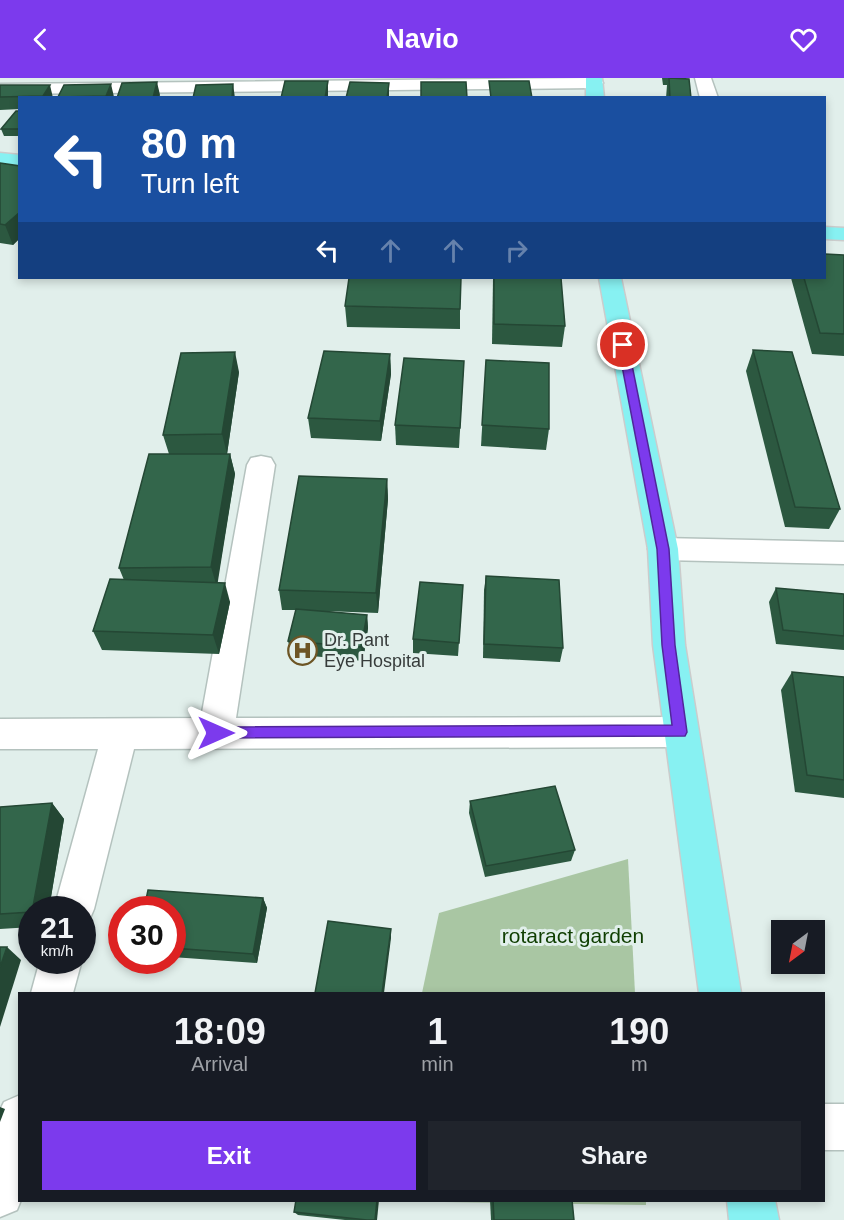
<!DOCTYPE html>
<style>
body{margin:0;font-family:Arial,sans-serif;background:#20242c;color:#f1f3f6;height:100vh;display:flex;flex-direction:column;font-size:22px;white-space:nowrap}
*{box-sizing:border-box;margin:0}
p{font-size:20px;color:#9ea1a6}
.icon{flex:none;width:33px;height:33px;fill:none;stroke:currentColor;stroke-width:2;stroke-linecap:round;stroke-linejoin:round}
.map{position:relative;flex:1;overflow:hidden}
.drawer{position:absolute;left:18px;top:914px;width:807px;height:210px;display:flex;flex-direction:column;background:#171b24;border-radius:0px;box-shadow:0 3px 9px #0003}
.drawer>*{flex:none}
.top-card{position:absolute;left:18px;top:18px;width:808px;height:183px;border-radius:0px;box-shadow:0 3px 9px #0003;background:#1a4fa0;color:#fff;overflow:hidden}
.needle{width:39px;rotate:212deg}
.controls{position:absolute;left:771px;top:842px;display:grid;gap:12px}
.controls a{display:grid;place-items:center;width:54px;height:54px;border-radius:0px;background:#171b24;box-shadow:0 3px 9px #0003;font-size:30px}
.speed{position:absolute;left:18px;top:818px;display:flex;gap:12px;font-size:30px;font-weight:700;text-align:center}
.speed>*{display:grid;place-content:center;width:78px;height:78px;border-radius:50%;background:#171b24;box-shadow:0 3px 9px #0003;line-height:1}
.speed small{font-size:15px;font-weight:400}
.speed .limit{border:9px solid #d22;background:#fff;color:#111}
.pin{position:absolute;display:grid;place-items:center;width:51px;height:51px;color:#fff;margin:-26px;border:3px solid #fff;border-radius:50%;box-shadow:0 2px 6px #0007}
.me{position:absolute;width:66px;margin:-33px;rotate:90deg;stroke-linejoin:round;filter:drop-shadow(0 0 4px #0008)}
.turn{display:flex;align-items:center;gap:21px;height:126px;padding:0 24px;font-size:27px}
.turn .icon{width:78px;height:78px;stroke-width:2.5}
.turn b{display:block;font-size:42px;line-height:51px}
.lanes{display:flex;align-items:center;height:57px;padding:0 24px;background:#0003;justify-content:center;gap:30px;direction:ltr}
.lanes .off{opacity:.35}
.eta{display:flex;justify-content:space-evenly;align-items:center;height:102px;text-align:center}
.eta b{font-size:36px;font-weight:800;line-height:42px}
.primary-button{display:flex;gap:12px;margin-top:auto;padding:12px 24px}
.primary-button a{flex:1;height:69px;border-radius:0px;background:#7c3aed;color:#fff;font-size:24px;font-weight:800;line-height:69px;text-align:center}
.primary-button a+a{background:#20242c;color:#f1f3f6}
header{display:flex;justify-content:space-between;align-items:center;height:78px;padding:0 24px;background:#7c3aed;color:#fff;font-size:27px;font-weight:800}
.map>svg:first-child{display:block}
</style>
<header><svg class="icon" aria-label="back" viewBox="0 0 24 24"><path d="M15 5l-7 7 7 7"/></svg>Navio<svg class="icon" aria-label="heart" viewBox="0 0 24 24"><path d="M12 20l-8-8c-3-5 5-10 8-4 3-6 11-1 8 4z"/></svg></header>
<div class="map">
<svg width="844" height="1142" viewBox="0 0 844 1142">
<rect width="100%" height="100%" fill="#e1efeb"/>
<g fill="#a9c6a3">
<path d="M628 781 635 915H422L439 835Z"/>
<path d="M646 1122V1127L378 1123 379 1122Z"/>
</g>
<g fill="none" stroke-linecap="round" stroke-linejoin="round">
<defs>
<g id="minor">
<path d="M587 0 601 1 603 5 595 10 0 16V6Z"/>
<path d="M695 0H711L718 20H700Z"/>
<path d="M261 378 271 380 275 387 236 640 680 639 692 643 698 654 692 665 680 669 134 671 94 831 88 845 82 847V831H54L98 671H0V641L201 640 247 387 251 380Z"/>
<path d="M663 460 844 464V486L663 482 652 479 648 471 652 463Z"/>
<path d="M40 882H82L73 915H31Z"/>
<path d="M20 1017 21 1122 17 1132 0 1139V1032L4 1024Z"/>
<rect x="824" y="1026" width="20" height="46"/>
</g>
<g id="major">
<path d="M586 0H602L604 20H586Z"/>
<path d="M0 75 20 77V89L0 87Z"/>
<path d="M825 149 844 150V162L825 161Z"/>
<path d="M599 200H621L678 471 685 567 741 915H699L653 567 648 471Z"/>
<path d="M727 1122H775L779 1142H729Z"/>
</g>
</defs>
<use href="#minor" stroke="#b4c2be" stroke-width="3"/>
<use href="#major" stroke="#cbcccc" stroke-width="3"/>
<use href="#minor" fill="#fff" fill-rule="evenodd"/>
<use href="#major" fill="#87f1f2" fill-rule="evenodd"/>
</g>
<g fill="#2c5840">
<path d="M662 0H686L691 20H666L667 7H663Z"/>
<path d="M0 7 53 20H20V31L0 32Z"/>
<path d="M64 7 114 19 59 20Z"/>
<path d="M20 33V58H4L1 51Z"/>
<path d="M0 85 20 88V160L13 167 0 165Z"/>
<path d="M844 177V278L812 276 791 200H825Z"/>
<path d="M493 200H561L565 248 562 269 492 266Z"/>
<path d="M345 228 460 231V251L347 249Z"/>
<path d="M753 272 840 431 829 451 785 449 746 293Z"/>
<path d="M390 276 391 296 381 363 311 360 308 340Z"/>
<path d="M486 282 549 351 546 372 481 368Z"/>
<path d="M464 283 459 370 396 367 395 347Z"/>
<path d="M239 294 227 376H230L235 396 217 505 230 524 219 576 102 572 93 553 124 502 119 490 169 376 163 357Z"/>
<path d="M387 401 388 421 378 535 325 533 367 537 368 550 363 583 291 576 288 563 296 532H282L279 512Z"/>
<path d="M486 498 563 570 560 584 483 580 484 512Z"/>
<path d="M463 507 458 578 413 575V561Z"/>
<path d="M776 510 844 516V572L776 566 769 524Z"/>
<path d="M792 594 844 599V720L795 714 781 612Z"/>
<path d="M470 723 575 772 571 783 485 799 469 735Z"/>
<path d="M52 725 64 741 49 831H32V849L0 851V729Z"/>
<path d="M263 820 267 830 257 885 172 879V831Z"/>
<path d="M490 1122H572L574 1142H491Z"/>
<path d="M294 1134 377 1142H345L298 1137Z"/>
</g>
<g fill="#244734">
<path d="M328 3V20H325Z"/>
<path d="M157 4 160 17 159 20H153Z"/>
<path d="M389 5V20H387Z"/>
<path d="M111 6 114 19 107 20 106 18Z"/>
<path d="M233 6 235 20H232Z"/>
<path d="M50 7 53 20H43V18Z"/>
<path d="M20 134V160L13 167 5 147Z"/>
<path d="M235 274 239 294 227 376 222 356Z"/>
<path d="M390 276 391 296 381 363 380 343Z"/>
<path d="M230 376 235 396 217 509 211 489Z"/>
<path d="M387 401 388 421 378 535 376 515Z"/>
<path d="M225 505 230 524 219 576 213 557Z"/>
<path d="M367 537 368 550 363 583 361 569Z"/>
<path d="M52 725 64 741 49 831H33Z"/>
<path d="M263 820 267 830 257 885 253 876Z"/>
<path d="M391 851V860L384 915H382Z"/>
<path d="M7 869 21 882 0 949V889Z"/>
<path d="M0 1029 5 1031 0 1044Z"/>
<path d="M377 1122H379L377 1142H375Z"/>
</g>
<g fill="#33664b" stroke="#244734" stroke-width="1.5">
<path d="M669 0 689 1 691 20H670Z"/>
<path d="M285 3H328L325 20H281Z"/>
<path d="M489 3H529L532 20H491Z"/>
<path d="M157 4 153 20H117L122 5Z"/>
<path d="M350 4 389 5 387 20H346Z"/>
<path d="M421 4H466L467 20H421Z"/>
<path d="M111 6 106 18 58 19 64 7Z"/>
<path d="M233 6 232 20H193L196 7Z"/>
<path d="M50 7 43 18 0 19V7Z"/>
<path d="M16 33H20V51H1Z"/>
<path d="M0 85 20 88V134L5 147 0 146Z"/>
<path d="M825 176 844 177V256L820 255 804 200H825Z"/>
<path d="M349 200H461L460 231 345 228Z"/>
<path d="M494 200H561L565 248 494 246Z"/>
<path d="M753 272 792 274 840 431 795 429Z"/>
<path d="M324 273 390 276 380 343 308 340Z"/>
<path d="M235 274 222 356 163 357 181 275Z"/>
<path d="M404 280 464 283 460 350 395 347Z"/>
<path d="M486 282 549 285V351L482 347Z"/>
<path d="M149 376H230L211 489 119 490Z"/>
<path d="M299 398 387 401 376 515 279 512Z"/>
<path d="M486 498 559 502 563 570 484 566Z"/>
<path d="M110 501 225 505 213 557 93 553Z"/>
<path d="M420 504 463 507 459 565 413 561Z"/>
<path d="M776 510 844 516V558L783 552Z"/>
<path d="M296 531 367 537 361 569 288 563Z"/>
<path d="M792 594 844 599V702L807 697Z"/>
<path d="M555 708 575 772 486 788 470 723Z"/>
<path d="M52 725 32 834 0 836V729Z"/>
<path d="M148 812 263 820 253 876 172 870V831H144Z"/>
<path d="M328 843 391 851 382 915H315Z"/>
<path d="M0 869H7L0 889Z"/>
<path d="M296 1122H377L375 1142H367L294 1134Z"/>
<path d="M493 1122H572L574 1142H494Z"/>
</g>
<path fill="#7c3aed" stroke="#51269a" stroke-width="1.5" d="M623 264 628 267 669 471 675 567 687 654 685 658 211 660 209 655 211 651 216 649 672 647 662 567 657 471 618 267Z"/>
<defs>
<symbol id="hospital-ring" viewBox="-11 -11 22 22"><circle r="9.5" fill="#e1efeb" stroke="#6d5525" stroke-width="1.5"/><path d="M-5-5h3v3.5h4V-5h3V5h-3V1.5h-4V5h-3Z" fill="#6d5525"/></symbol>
</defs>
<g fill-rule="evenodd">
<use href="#hospital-ring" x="286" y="556" width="33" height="33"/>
</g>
<g text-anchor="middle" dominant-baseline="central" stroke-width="6" stroke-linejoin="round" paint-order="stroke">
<g font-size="18" fill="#373c3b" stroke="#e1efeb" text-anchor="start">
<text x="324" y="562">Dr. Pant<tspan x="324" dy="21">Eye Hospital</tspan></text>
</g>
<g font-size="21" fill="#0f3e01" stroke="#e1efeb">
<text x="573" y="857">rotaract garden</text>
</g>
</g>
</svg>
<div class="controls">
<a><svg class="needle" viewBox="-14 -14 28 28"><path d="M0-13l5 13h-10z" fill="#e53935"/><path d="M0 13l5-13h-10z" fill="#9ea1a6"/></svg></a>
</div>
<div class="speed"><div>21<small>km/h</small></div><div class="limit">30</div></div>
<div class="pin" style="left:623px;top:267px;background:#d93025"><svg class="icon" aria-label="arrive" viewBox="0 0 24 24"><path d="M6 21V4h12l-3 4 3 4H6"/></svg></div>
<svg class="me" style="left:216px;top:655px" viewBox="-20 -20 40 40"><path d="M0-17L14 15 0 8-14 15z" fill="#7c3aed" stroke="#fff" stroke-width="4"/></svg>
<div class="top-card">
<div class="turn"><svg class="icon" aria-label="left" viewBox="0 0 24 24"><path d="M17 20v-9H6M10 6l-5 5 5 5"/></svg><div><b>80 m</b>Turn left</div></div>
<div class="lanes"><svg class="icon" aria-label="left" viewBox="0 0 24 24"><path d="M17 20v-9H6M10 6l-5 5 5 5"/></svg><svg class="icon off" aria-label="ahead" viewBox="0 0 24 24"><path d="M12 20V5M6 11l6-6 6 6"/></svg><svg class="icon off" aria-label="ahead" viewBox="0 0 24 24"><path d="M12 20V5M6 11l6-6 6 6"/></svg><svg class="icon off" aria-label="right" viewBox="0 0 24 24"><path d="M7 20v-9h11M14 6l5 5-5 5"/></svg></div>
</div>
<section class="drawer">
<div class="eta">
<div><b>18:09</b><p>Arrival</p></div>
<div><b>1</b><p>min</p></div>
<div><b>190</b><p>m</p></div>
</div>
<div class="primary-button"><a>Exit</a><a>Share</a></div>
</section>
</div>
